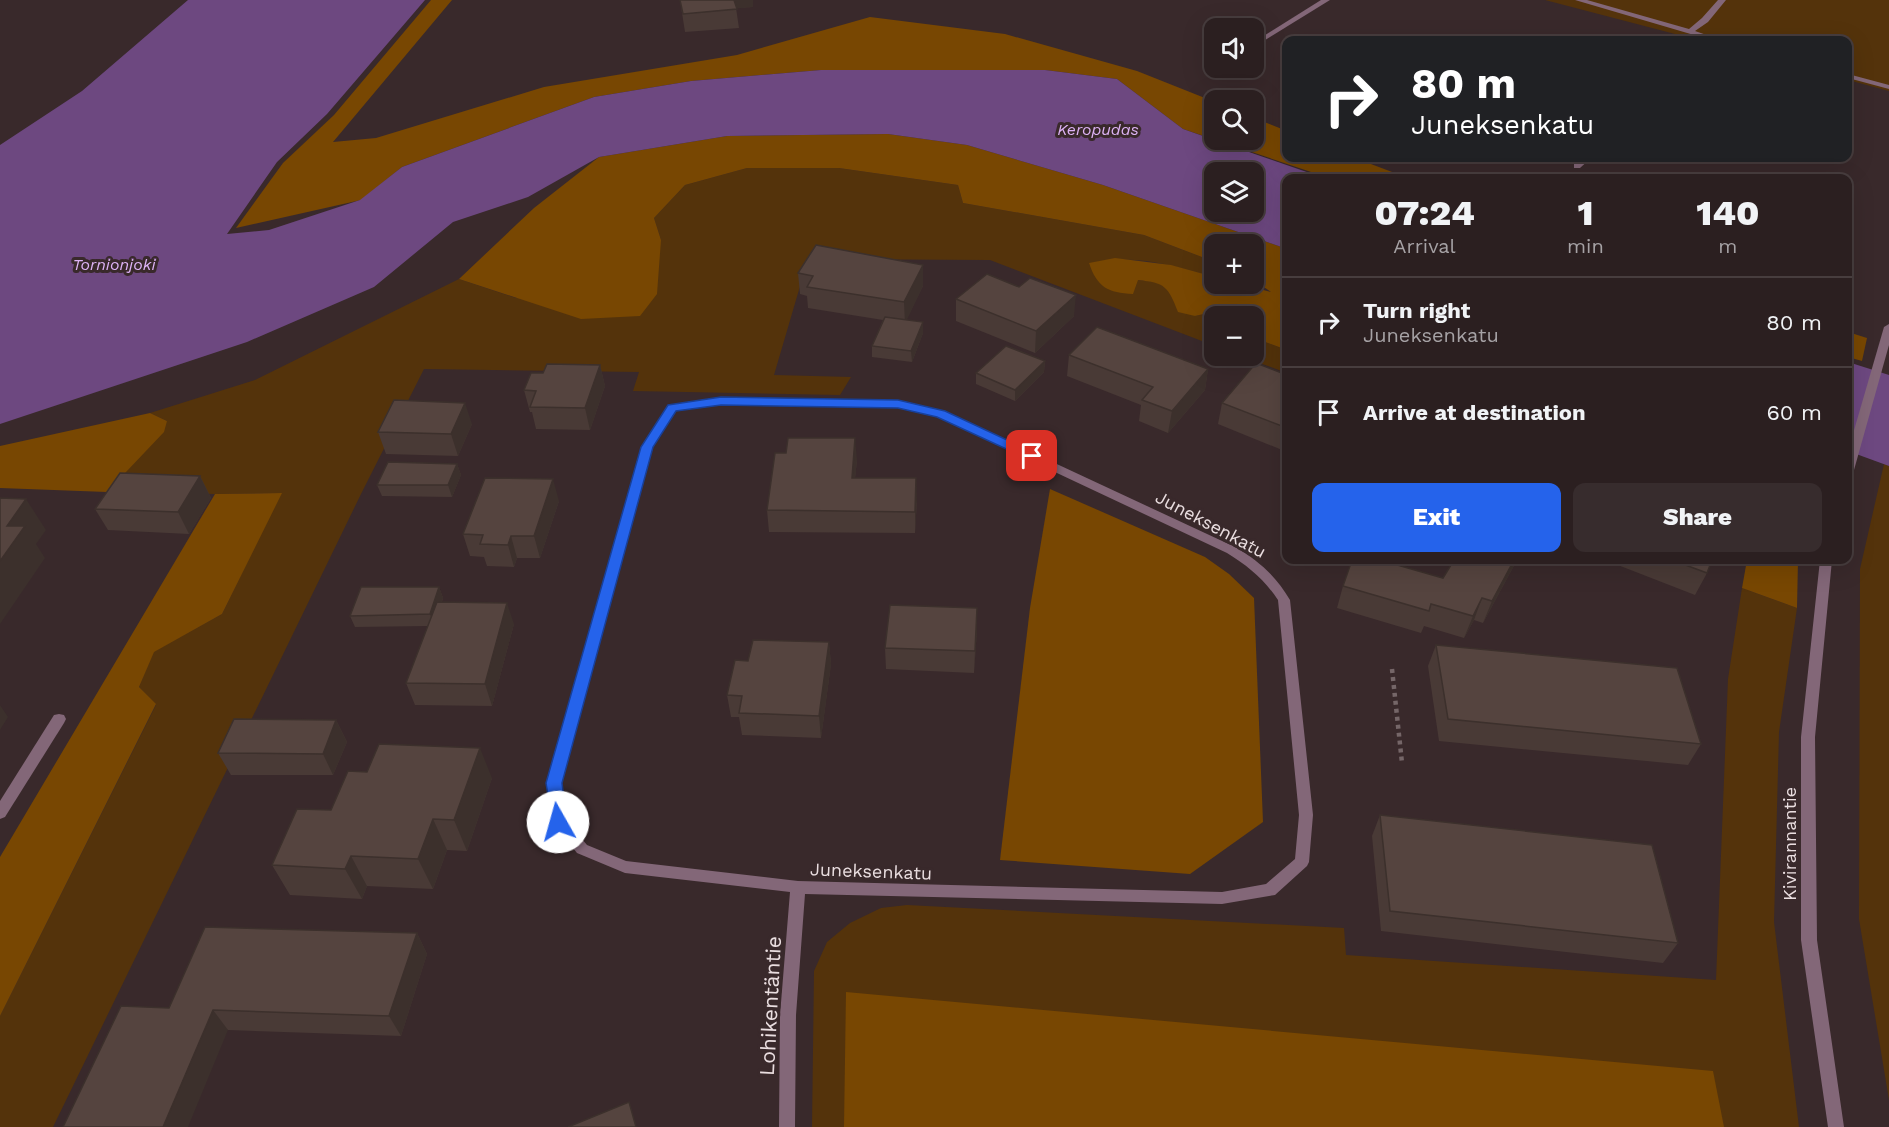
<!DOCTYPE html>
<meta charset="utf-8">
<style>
body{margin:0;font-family:"Work Sans",sans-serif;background:#372c2d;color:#f1f3f6;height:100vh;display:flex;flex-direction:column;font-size:22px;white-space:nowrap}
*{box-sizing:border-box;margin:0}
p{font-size:20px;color:#a6a2a5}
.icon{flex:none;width:33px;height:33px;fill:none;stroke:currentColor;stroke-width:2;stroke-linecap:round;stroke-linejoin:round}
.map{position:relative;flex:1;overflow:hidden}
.sheet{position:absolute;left:1282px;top:174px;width:570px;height:390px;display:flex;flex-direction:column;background:#2b1f20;border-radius:12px;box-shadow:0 6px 24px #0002,0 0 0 2px #473d3e}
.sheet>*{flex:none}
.guide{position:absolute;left:1282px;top:36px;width:570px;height:126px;border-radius:12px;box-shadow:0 6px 24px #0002,0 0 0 2px #473d3e;background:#202124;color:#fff;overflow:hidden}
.controls{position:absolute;left:1204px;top:18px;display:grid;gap:12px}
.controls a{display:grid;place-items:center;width:60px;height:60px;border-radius:12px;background:#2b1f20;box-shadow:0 6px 24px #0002,0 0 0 2px #473d3e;font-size:30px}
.pin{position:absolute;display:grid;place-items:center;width:51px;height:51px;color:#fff;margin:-26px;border-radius:12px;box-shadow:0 3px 9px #0006}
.me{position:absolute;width:66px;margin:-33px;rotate:353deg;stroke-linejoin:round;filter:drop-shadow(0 0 4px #0008)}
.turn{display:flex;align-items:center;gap:21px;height:126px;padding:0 30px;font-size:27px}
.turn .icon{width:78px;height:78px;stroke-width:2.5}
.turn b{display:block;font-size:42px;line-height:51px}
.eta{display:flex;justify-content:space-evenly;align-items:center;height:102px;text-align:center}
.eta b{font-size:36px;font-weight:800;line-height:42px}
.primary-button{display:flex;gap:12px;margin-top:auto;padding:12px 30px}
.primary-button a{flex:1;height:69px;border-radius:12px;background:#2563eb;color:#fff;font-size:24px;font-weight:800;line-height:69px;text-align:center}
.primary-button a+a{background:#372c2d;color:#f1f3f6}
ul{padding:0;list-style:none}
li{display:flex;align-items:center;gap:18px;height:90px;padding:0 30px;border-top:2px solid #473d3e}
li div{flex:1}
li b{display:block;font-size:22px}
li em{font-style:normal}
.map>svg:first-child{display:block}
</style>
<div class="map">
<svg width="1889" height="1127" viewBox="0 0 1889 1127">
<rect width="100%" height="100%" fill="#39292b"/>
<g fill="#54330b">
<path d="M1545 0H1889V91L1848 80V40H1698Z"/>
<path d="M747 168H839L958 185 963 203 1144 235 1215 262V277C1175 266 1130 252 1089 264L1138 280 1157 282 1170 290 1195 316 1226 309 1230 316H1215V346L990 260 808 259 774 375 851 377 840 395 633 391 639 372 424 369 361 494 53 1127H0V1016L156 705 139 687 153 652 222 614 281 493 215 494 107 492 167 421 150 413 255 380 459 279 516 298 661 240 654 218 685 185Z"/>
<path d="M1254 338 1287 350V373L1240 356H1254Z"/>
<path d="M1884 464 1889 466V1100L1859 919 1860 569Z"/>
<path d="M1742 588 1797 608 1779 732 1774 922 1799 1127H812L814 971 827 942 850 923 881 908 907 905 1344 928 1346 955 1716 980 1728 679Z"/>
</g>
<g fill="#784702">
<path d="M431 0H452L333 142 376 138 544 87 737 55 870 17 1005 34 1137 71 1215 102V140H1254V118L1287 131V158H1355L1408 178H1329L1183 129 1117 79 1045 70H821L691 81 594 97 402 167 361 200 236 228 283 163 334 115Z"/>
<path d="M888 134 967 145 1103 185 1287 249V350L1254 338V316H1230L1226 309 1195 316 1178 312C1168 286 1165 283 1138 280L1133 294C1108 293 1097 287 1089 263L1115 258 1171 265 1215 277V284H1240L1271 292 1254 280V244H1215V262L1144 235 963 203 958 185 839 168H747L685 185 654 218 661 240 657 294 640 316 581 319 459 279 534 208 599 157 727 136Z"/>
<path d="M1848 332 1867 338 1862 361 1848 357Z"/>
<path d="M150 413 167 421 164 432 107 492 0 488V446Z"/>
<path d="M1050 489 1205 557 1229 574 1254 598 1263 822 1190 874 1000 860 1030 608Z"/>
<path d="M282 493 222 614 154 652 139 687 156 704 0 1016V857L215 494Z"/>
<path d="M1747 560H1798L1797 608 1742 588Z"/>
<path d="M846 992 1713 1071 1724 1127H844Z"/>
</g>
<g fill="#6d4880" fill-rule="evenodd">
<path d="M188 0H425L327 114 277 162 227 234 269 230 360 200 402 167 594 97 691 81 821 70H1045L1117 79 1183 129 1324 178H1287V249L1103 185 967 145 888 134 727 136 599 157 528 197 453 222 374 287 247 342 0 424V145L82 91ZM1215 172H1254V212H1215Z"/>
<path d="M1848 362 1889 375V466L1848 451Z"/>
</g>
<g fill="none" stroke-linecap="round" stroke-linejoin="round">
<path stroke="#756668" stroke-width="4.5" stroke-dasharray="4 4" stroke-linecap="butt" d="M1392 669 1402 763"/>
<g fill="#836778" fill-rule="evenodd">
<path d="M1321 0H1330L1254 47V42Z"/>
<path d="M1575 0H1587L1689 29 1702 18 1718 0H1726L1708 22 1695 31 1721 40H1711Z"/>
<path d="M1848 74 1889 85V89L1848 78Z"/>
<path d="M1582 158H1591L1580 168H1574V164Z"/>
<path d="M721 398 898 401 945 412 1235 547C1259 561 1276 576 1290 600L1313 815 1309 862 1307 866 1275 895 1222 904 805 894 796 1015 795 1127H779L780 1015 790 892 625 873 577 853 552 822 547 783 641 447 668 405ZM721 404 898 407 938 417 1227 553C1248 566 1264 579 1278 600L1299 815 1295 859 1266 884 1222 892 798 881 626 861 587 845 566 820 561 783 653 447 676 410Z"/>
<path d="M59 714 64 715 66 719 64 723 5 817 0 819V801L54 715Z"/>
</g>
<g fill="#836778" fill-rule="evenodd">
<path d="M1889 324V345L1854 470 1848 474V451L1884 327Z"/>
<path d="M1820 560H1832L1815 737 1817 940 1844 1127H1828L1801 940V737Z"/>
</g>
</g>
<g fill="#493a36">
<path d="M680 0 753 7 736 8 739 28 685 32Z"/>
<path d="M923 265V286L906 320 923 333 912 362 872 357V346L883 320 808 308 807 296 800 294 798 273Z"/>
<path d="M956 299 1074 316 1035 353 956 321Z"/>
<path d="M1069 355 1208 369 1205 390 1168 433 1139 421 1141 405 1067 376Z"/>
<path d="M1045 361 1044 372 1015 401 976 384V373Z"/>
<path d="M600 365 605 386 590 430 536 429 532 412H530L524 390 543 373Z"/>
<path d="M1287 375V452L1218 424 1222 403Z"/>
<path d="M472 424 458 456 386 454 378 432Z"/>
<path d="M857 460 855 478 917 500 915 533 769 532 767 510Z"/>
<path d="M457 464 461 475 452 497 382 496 377 485Z"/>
<path d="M200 476 211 498 189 534 108 530 95 509Z"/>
<path d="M559 501 540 558H517L514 567 487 566 484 557 470 556 463 534Z"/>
<path d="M1454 560H1517L1483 623 1474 620 1464 638 1424 626 1421 633 1337 608 1343 586 1443 578Z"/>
<path d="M1605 560H1712L1707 573 1695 595Z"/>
<path d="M439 587 443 598 442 602 514 624 492 706 415 705 406 683 428 626 355 627 350 616Z"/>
<path d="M977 630 974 673 886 669 885 648Z"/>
<path d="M829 642 831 664 821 738 742 735 739 717H731L727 695 748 661Z"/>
<path d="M1436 645 1701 744 1688 765 1439 741 1428 666Z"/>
<path d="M336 720 347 742 333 775H231L218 753Z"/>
<path d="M492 778 467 851 447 850 433 889 367 886 362 899 290 895 272 865 331 810Z"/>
<path d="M1380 815 1678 943 1663 963 1381 931 1372 836Z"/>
<path d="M417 933 427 954 401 1036 228 1030 169 1008Z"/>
</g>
<g fill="#3c302c">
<path d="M724 0H753V7L718 10Z"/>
<path d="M923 265V286L905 324 904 302Z"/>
<path d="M1076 295 1074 316 1035 353 1036 331Z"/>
<path d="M923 322V333L912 362 911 351Z"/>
<path d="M1045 361 1044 372 1015 401V390Z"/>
<path d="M600 365 605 386 590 430 585 408Z"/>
<path d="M1208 369 1205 390 1168 433 1172 411Z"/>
<path d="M465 403 472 424 458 456 451 434Z"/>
<path d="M855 438 857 460 853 499 852 478Z"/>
<path d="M457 464 461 475 452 497 448 485Z"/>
<path d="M200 476 211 498 189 534 178 512Z"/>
<path d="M916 478 917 500 915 533V512Z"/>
<path d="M553 479 559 501 540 558 534 536Z"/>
<path d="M26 499 46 530 36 544 45 558 0 624V561L7 526Z"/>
<path d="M511 536 517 558 514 567 508 545Z"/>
<path d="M1514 560H1517L1483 623 1492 601Z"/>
<path d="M439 587 443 598 434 625 430 614Z"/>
<path d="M1482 598 1474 620 1464 638 1473 616Z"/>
<path d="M507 603 514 624 492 706 485 684Z"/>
<path d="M977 608V630L974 673 975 651Z"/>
<path d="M829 642 831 664 821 738 819 716Z"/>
<path d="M0 705 8 717 0 730Z"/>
<path d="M336 720 347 742 333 775 323 754Z"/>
<path d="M480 748 492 778 467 851 454 820Z"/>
<path d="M433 819 447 850 433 889 418 859Z"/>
<path d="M351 856 367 886 362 899 345 869Z"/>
<path d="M417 933 427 954 401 1036 389 1016Z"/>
<path d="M213 1010 228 1030 188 1127H163Z"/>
</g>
<g fill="#55443f" stroke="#3c302c" stroke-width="1.5">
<path d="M680 0H734L737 9 683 14Z"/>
<path d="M816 245 923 265 904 302 807 287 813 276 798 273Z"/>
<path d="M987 274 1019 287 1030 278 1076 295 1036 331 956 299Z"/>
<path d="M885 317 923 322 911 351 872 346Z"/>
<path d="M1097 327 1208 369 1172 411 1142 400 1153 387 1069 355Z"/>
<path d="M1006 346 1045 361 1015 390 976 373Z"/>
<path d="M1256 363 1287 375V428L1222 403Z"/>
<path d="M547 364 600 365 585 408 530 407 536 391 524 390 531 373H543Z"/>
<path d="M394 400 465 403 451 434 378 432Z"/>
<path d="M788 438H855L852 478H916L915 512 767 510 775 453H786Z"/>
<path d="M388 462 457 464 448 485H377Z"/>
<path d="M120 473 200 476 178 512 95 509Z"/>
<path d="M485 478 553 479 534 536H511L508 545 480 544 483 535 463 534Z"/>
<path d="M0 498 26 499 7 526H25L0 561Z"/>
<path d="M1352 560H1380L1443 578 1454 560H1514L1492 601 1482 598 1473 616 1431 604 1429 611 1343 586Z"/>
<path d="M1672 560H1712L1707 573Z"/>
<path d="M361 587H439L430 614 350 616Z"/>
<path d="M437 602 507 603 485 684 406 683Z"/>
<path d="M890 605 977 608 975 651 885 648Z"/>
<path d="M753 640 829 642 819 716 739 713 742 696 727 695 735 660 748 661Z"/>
<path d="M1436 645 1677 668 1701 744 1448 719Z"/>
<path d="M234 719 336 720 323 754 218 753Z"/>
<path d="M379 744 480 748 454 820 433 819 418 859 351 856 345 869 272 865 297 809 331 810 348 771 367 772Z"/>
<path d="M1380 815 1652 845 1678 943 1390 911Z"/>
<path d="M205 927 417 933 389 1016 213 1010 163 1127H63L121 1006 169 1008Z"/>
<path d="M629 1102 636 1127H568Z"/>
</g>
<path fill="#2563eb" stroke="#184099" stroke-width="1.5" d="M721 397 898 400 945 411 1037 454 1039 456 1037 459H1028L937 417 898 408 721 405 676 411 653 447 562 783 567 822 564 826 558 828 553 826 546 783 641 447 668 405Z"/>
<g text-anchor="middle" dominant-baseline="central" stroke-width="6" stroke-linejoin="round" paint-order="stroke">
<g font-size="16" font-style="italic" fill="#deb3f6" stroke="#39292b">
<text x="1098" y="129">Keropudas</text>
<text x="114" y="264">Tornionjoki</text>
</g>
<g font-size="18" fill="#eadee0" stroke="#39292b">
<text transform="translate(1211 524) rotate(28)">Juneksenkatu</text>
<text transform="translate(1789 844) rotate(-90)">Kivirannantie</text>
<text transform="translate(871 871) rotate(2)">Juneksenkatu</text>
</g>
<g font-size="21" fill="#eadee0" stroke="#39292b">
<text transform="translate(770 1006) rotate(-87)">Lohikentäntie</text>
</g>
</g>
</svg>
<div class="controls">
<a><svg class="icon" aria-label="sound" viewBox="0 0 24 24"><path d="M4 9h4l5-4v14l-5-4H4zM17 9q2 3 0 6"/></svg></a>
<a><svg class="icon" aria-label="search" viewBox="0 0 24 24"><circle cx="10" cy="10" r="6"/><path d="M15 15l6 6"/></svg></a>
<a><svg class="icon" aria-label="layers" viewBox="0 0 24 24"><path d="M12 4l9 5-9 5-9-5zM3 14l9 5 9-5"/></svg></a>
<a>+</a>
<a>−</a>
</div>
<div class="pin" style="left:1032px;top:456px;background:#d93025"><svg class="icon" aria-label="arrive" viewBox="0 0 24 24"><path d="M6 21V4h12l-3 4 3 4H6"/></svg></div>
<svg class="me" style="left:558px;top:822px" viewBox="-20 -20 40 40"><circle r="19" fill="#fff"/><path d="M0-13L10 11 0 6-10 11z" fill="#2563eb"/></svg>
<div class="guide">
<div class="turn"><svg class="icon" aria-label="right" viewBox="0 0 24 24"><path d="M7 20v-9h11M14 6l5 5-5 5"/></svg><div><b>80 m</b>Juneksenkatu</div></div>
</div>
<section class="sheet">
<div class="eta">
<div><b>07:24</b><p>Arrival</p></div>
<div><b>1</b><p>min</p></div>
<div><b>140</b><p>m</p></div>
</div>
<ul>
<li><svg class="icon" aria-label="right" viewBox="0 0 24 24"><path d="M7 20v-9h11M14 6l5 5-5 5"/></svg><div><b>Turn right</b><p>Juneksenkatu</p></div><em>80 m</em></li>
<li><svg class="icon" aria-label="arrive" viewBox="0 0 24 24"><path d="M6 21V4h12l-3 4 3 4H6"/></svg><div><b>Arrive at destination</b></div><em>60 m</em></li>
</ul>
<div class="primary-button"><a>Exit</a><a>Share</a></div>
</section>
</div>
